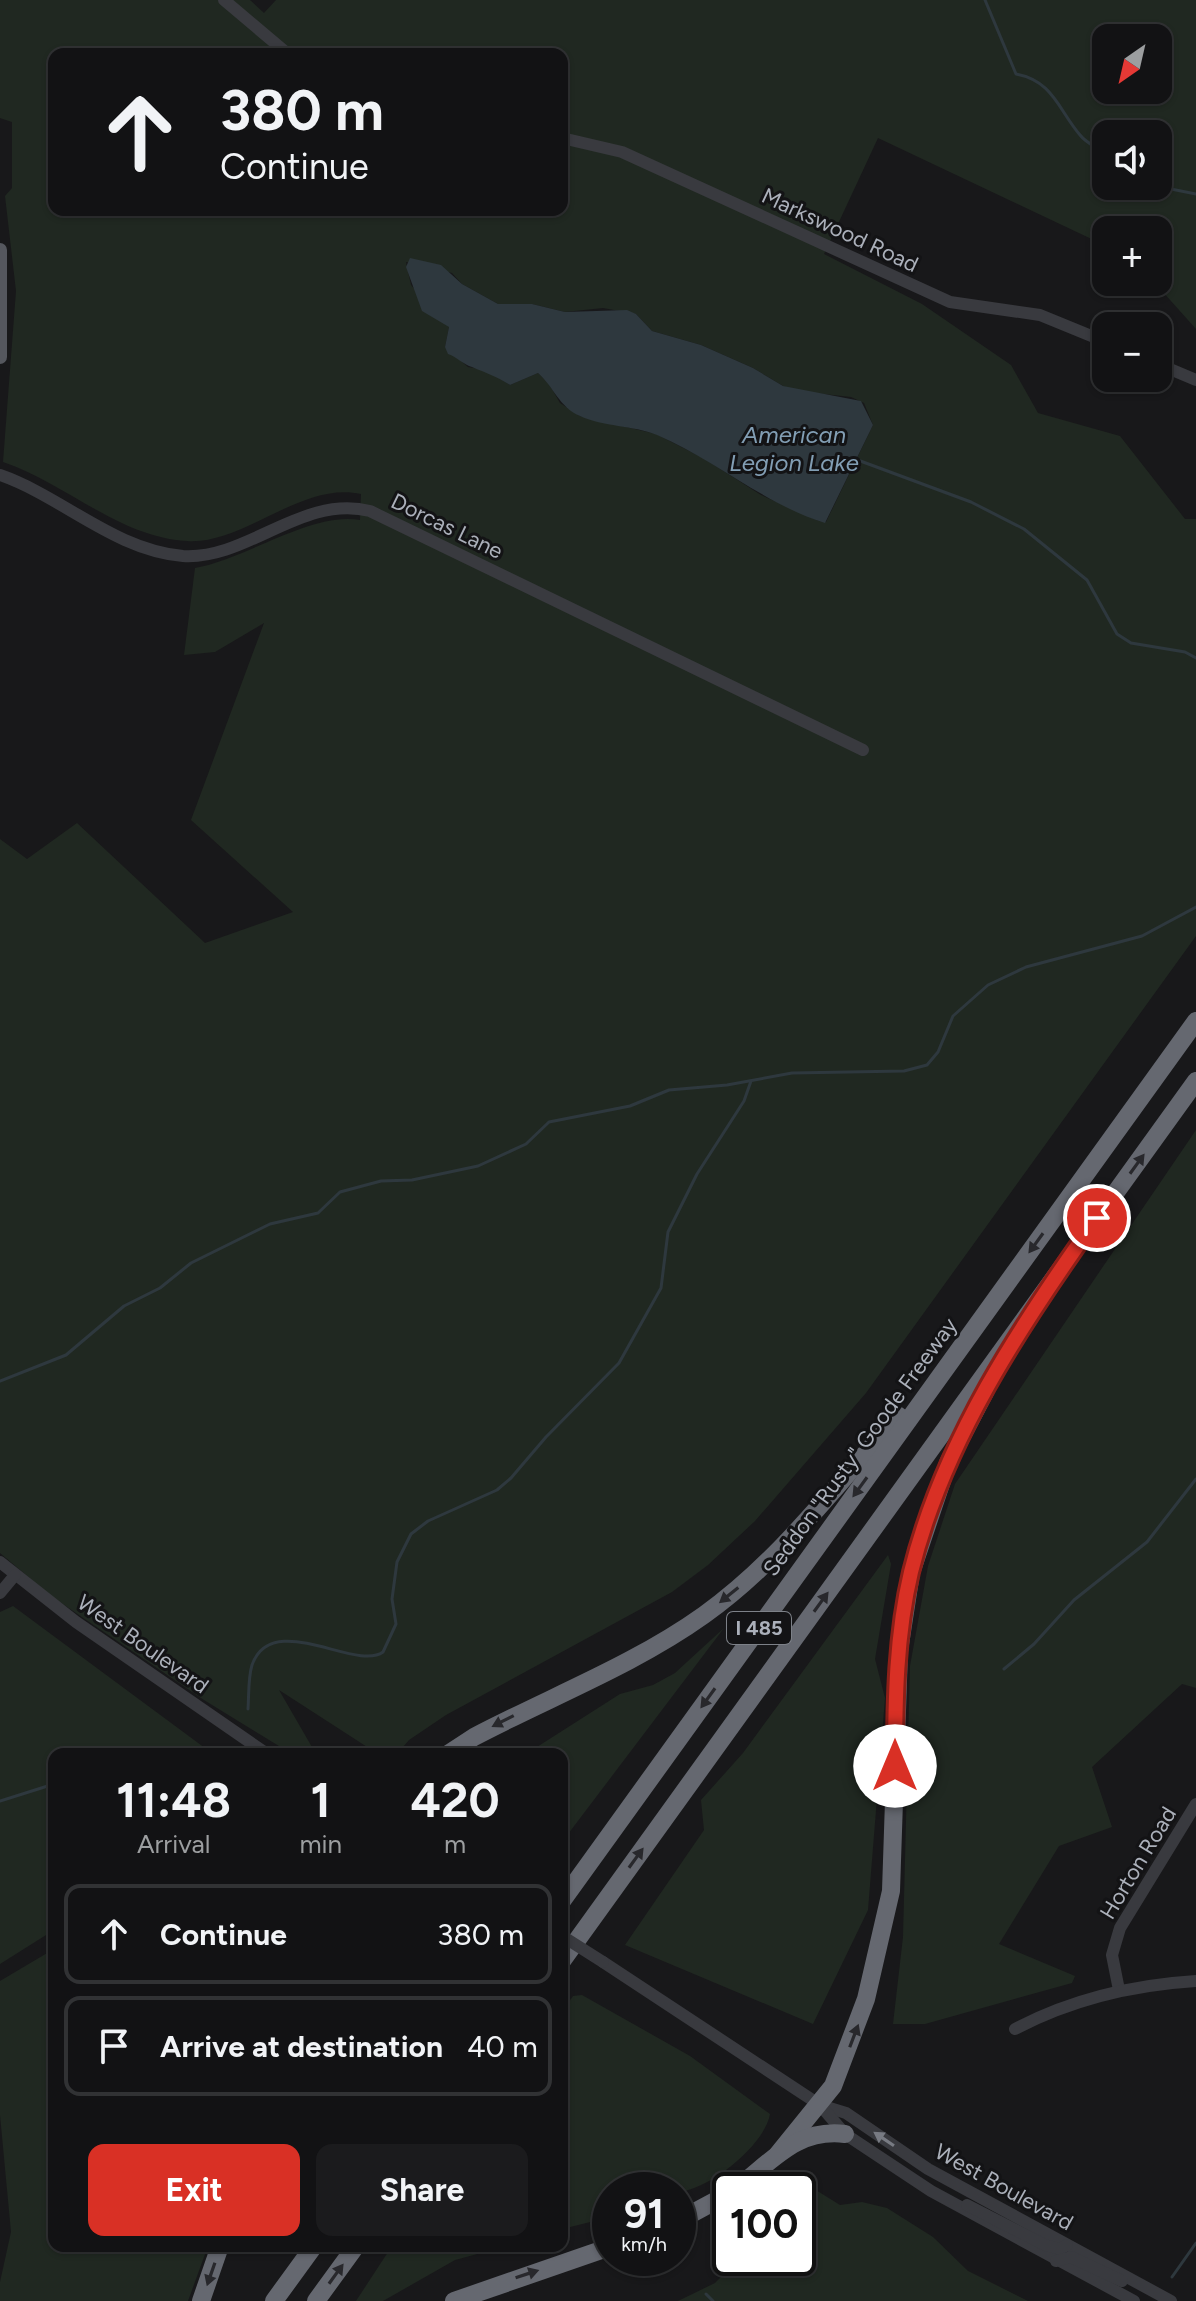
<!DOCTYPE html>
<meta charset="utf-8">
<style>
body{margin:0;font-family:Figtree,sans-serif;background:#1b1b1d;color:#f1f3f6;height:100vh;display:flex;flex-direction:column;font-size:30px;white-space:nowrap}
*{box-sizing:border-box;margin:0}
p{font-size:26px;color:#9c9ea0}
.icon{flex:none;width:44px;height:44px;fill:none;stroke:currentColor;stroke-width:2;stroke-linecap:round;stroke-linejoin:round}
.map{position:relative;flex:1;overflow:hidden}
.panel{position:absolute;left:48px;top:1748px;width:520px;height:504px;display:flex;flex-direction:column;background:#121214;border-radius:16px;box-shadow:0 2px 6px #0004,0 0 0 2px #313234}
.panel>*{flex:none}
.guide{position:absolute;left:48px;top:48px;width:520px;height:168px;border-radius:16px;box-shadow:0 2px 6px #0004,0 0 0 2px #313234;background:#121214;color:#f1f3f6;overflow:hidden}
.needle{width:52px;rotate:214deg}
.tools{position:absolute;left:1092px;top:24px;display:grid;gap:16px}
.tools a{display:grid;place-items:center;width:80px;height:80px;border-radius:16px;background:#121214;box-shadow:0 2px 6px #0004,0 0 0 2px #313234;font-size:40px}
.speed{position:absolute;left:592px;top:2172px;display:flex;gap:16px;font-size:40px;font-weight:700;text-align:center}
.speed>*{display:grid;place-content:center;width:104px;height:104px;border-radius:50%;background:#121214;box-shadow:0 2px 6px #0004,0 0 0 2px #313234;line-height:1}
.speed small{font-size:20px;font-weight:400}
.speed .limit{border:4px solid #111;border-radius:12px;background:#fff;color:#111}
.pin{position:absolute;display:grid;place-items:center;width:68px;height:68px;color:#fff;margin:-34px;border:4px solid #fff;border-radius:50%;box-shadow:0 2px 8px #0007}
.me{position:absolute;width:88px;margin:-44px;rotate:0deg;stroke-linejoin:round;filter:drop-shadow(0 0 6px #0008)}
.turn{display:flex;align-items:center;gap:28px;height:168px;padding:0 40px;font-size:36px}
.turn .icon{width:104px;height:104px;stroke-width:2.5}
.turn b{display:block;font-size:56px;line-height:68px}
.eta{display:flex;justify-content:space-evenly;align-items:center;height:136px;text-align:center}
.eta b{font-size:48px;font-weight:700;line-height:56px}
.primary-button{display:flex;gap:16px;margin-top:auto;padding:16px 40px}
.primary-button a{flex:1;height:92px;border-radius:16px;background:#d93025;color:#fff;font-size:32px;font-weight:700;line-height:92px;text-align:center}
.primary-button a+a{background:#1b1b1d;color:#f1f3f6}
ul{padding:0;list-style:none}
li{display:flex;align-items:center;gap:24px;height:100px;margin:0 16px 12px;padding:0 24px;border:4px solid #313234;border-radius:16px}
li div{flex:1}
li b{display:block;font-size:30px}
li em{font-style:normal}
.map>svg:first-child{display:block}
</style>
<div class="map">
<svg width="1196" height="2301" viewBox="0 0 1196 2301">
<rect width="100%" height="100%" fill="#18181a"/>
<g fill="#202821" fill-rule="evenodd">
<path d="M0 0H250L264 13 276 0H1196V329L1154 282H1158V230H1106V241L1100 243 878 138 824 254 922 304 1011 365 1038 413 1120 436 1185 519H1196V936L866 1393 755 1521 708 1565 672 1592 446 1715 409 1740 397 1754H378L279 1690 316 1754H292L204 1700 51 1596 0 1553V839L27 859 77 823 205 943 293 912 191 820 264 623 215 652 184 655 195 568C246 559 312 511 360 520L361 494C301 481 244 545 187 541 118 537 66 483 3 462L16 291 5 196 12 188V122L0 118ZM1106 38H1158V90H1106ZM54 54H562V210H54ZM1106 134H1158V186H1106ZM406 262 452 273 462 284 498 304H532L565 312 603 308 636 314 652 331 701 345 753 368 783 386 796 391 851 397 864 403 873 425 826 522 819 521 761 495 703 458 656 434 580 416 560 403 548 382 538 373 510 385 487 370 468 367 445 347 449 327 411 285Z"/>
<path d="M1196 1130V1688L1182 1684 1092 1767 1112 1827 1059 1846 999 1944 1075 1976 1072 1983 925 2024H893L903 1937 910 1666 928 1566 955 1484Z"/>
<path d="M888 1555 891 1564 875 1659 885 1698 868 1910 813 2024 625 1945 704 1830 701 1800 743 1753Z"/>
<path d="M13 1606 213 1754H54V1930L0 1964V1612Z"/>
<path d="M724 1628 562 1842V1754H526L620 1694 653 1685 675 1673Z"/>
<path d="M54 1949V2246H208L188 2301H0V2282L11 2232 0 2115V1981Z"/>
<path d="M582 1995 690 2056 770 2114C765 2145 709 2190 678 2192 659 2193 632 2190 610 2190V2217L562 2229V2012L573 1996Z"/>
<path d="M811 2187 840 2205 862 2202 887 2208 933 2237 968 2271 1028 2301H678L715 2283 740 2258H798V2197Z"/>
<path d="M392 2246H507L455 2260 383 2301H356Z"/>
</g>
<path fill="#2e383e" d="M410 258 441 265 462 284 498 304H532L565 312 627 310 636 314 652 331 701 345 753 368 783 386 861 401 873 425 825 523C764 504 716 460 657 435 632 425 604 427 580 416 559 407 554 387 538 373L510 385C496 376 486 373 472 367 464 365 457 357 448 354L445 347 449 327 422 311 406 267Z"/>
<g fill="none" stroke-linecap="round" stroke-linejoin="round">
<g stroke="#2e383e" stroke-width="3">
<path d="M985 0 1016 74C1053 81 1058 109 1080 135 1086 143 1098 148 1106 154"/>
<path d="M1156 186 1196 194"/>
<path d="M855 459 971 502 1024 529 1087 580 1117 634 1131 643 1185 652 1196 658"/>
<path d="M0 1381 66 1355 124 1306 160 1288 191 1263 270 1224 318 1213 340 1192 381 1181 412 1180 478 1166 526 1144 549 1122 630 1106 669 1090 727 1085 792 1073 904 1071 927 1065 938 1052 953 1016 988 985 1026 967 1142 936 1196 907"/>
<path d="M1004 1669 1034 1644 1074 1600 1147 1542 1196 1479"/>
<path d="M248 1709C249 1695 248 1678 252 1665 272 1609 356 1672 383 1652L396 1624 392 1599 397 1562 411 1534 428 1521 497 1490 511 1478 546 1437 619 1363 661 1288 668 1232 697 1174 744 1101 751 1081"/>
<path d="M0 1801 54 1784"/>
<path d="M1172 2277 1196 2243"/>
<path d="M706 2294 713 2301"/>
</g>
<g stroke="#393a3f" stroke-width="12">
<path d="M224 0 288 54"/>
<path d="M562 138 622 152 950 302 1040 315 1106 342"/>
<path d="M1158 364 1196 380"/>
<path d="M0 475C63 497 114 550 183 556 248 560 302 494 370 511L863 750"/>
<path d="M0 1562 76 1622 267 1754"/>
<path d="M0 1593 15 1575"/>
<path d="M603 1962 820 2105 846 2113 928 2169 1171 2301"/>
<path d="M1119 1990 1112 1955 1120 1928 1196 1804"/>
<path d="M1015 2029C1072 1999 1132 1985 1196 1981"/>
<path d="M820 2105 845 2134 931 2191 1134 2301"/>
<path d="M967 2205 1045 2245 1060 2249 1067 2245"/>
<path d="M1056 2261 1071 2257 1122 2281"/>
</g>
<path stroke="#55575e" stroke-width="14" d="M0 250V357"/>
<g stroke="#656870" stroke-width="18">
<path d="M448 1754 474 1737C550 1697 634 1665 704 1615 780 1561 836 1484 899 1416"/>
<path d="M562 1901 1196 1021"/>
<path d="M562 1961 1196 1081"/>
<path d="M778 2154 833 2086 866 1999 891 1891 899 1651 911 1573 948 1463 985 1392"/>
<path d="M734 2190C771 2163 795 2128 845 2134"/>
<path d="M678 2221 730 2193"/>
<path d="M201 2301 220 2246"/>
<path d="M274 2301 314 2246"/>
<path d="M316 2301 356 2246"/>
<path d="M454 2301 610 2247"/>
</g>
<path stroke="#393a3f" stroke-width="12" d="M562 1936 603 1962"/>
</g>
<defs><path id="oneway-solid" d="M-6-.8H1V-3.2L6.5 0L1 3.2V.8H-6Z" transform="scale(2)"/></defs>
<g fill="#28282c">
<use href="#oneway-solid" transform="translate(1137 1164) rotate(-54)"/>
<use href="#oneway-solid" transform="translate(1036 1243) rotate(126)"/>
<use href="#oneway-solid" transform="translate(860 1487) rotate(126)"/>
<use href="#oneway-solid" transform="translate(729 1595) rotate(141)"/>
<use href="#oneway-solid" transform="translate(821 1602) rotate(-54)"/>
<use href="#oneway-solid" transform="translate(708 1698) rotate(126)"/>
<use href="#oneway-solid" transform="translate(503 1721) rotate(153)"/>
<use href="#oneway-solid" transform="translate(636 1858) rotate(-54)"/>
<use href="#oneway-solid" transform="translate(854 2036) rotate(-69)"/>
<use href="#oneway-solid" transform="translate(211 2274) rotate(109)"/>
<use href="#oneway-solid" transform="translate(336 2274) rotate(-54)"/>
<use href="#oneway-solid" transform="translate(527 2274) rotate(-18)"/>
</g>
<use fill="#787b83" href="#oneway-solid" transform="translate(884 2139) rotate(-146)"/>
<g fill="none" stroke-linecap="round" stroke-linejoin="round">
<defs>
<path id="route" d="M895 1766C895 1701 896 1635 911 1572 943 1442 1020 1326 1097 1218"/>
</defs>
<use href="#route" stroke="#8d1f18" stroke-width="20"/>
<use href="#route" stroke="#d93025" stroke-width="14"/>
</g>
<g text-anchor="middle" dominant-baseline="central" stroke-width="6" stroke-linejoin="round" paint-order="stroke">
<rect fill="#131315" stroke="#7d8188" stroke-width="2" x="727" y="1612" width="64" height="32" rx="6"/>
<g font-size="20" font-weight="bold" fill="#abb0ba">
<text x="759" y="1628">I 485</text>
</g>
<g font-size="22" fill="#abb0ba" stroke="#131315">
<text transform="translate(840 230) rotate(25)">Markswood Road</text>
<text transform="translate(447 526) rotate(26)">Dorcas Lane</text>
<text transform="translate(860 1447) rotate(-54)">Seddon "Rusty" Goode Freeway</text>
<text transform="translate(143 1644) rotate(35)">West Boulevard</text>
<text transform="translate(1138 1863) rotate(-59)">Horton Road</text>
<text transform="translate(1004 2187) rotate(29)">West Boulevard</text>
</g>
<g font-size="24" font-style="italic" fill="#829eb4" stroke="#131315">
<text x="794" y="434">American<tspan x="794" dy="28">Legion Lake</tspan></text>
</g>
</g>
</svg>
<div class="tools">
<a><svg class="needle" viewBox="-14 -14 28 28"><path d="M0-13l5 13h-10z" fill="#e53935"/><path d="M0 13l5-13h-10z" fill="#9c9ea0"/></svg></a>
<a><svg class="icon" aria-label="sound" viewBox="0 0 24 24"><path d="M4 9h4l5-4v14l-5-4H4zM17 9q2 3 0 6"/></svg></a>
<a>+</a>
<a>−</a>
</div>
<div class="speed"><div>91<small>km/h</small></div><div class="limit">100</div></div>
<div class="pin" style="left:1097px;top:1218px;background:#d93025"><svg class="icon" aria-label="arrive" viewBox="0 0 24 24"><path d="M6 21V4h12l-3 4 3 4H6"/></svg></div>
<svg class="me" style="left:895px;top:1766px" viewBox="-20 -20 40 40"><circle r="19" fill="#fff"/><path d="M0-13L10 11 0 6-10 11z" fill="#d93025"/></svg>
<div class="guide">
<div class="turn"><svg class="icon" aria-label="ahead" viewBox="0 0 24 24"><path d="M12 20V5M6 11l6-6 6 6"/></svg><div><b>380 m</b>Continue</div></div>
</div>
<section class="panel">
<div class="eta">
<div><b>11:48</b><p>Arrival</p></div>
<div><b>1</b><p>min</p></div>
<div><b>420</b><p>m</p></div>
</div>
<ul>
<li><svg class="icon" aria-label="ahead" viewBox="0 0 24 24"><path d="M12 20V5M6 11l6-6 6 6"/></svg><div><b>Continue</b></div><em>380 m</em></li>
<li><svg class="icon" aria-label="arrive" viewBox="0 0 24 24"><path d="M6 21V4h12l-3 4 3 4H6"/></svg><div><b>Arrive at destination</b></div><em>40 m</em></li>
</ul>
<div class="primary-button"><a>Exit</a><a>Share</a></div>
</section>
</div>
